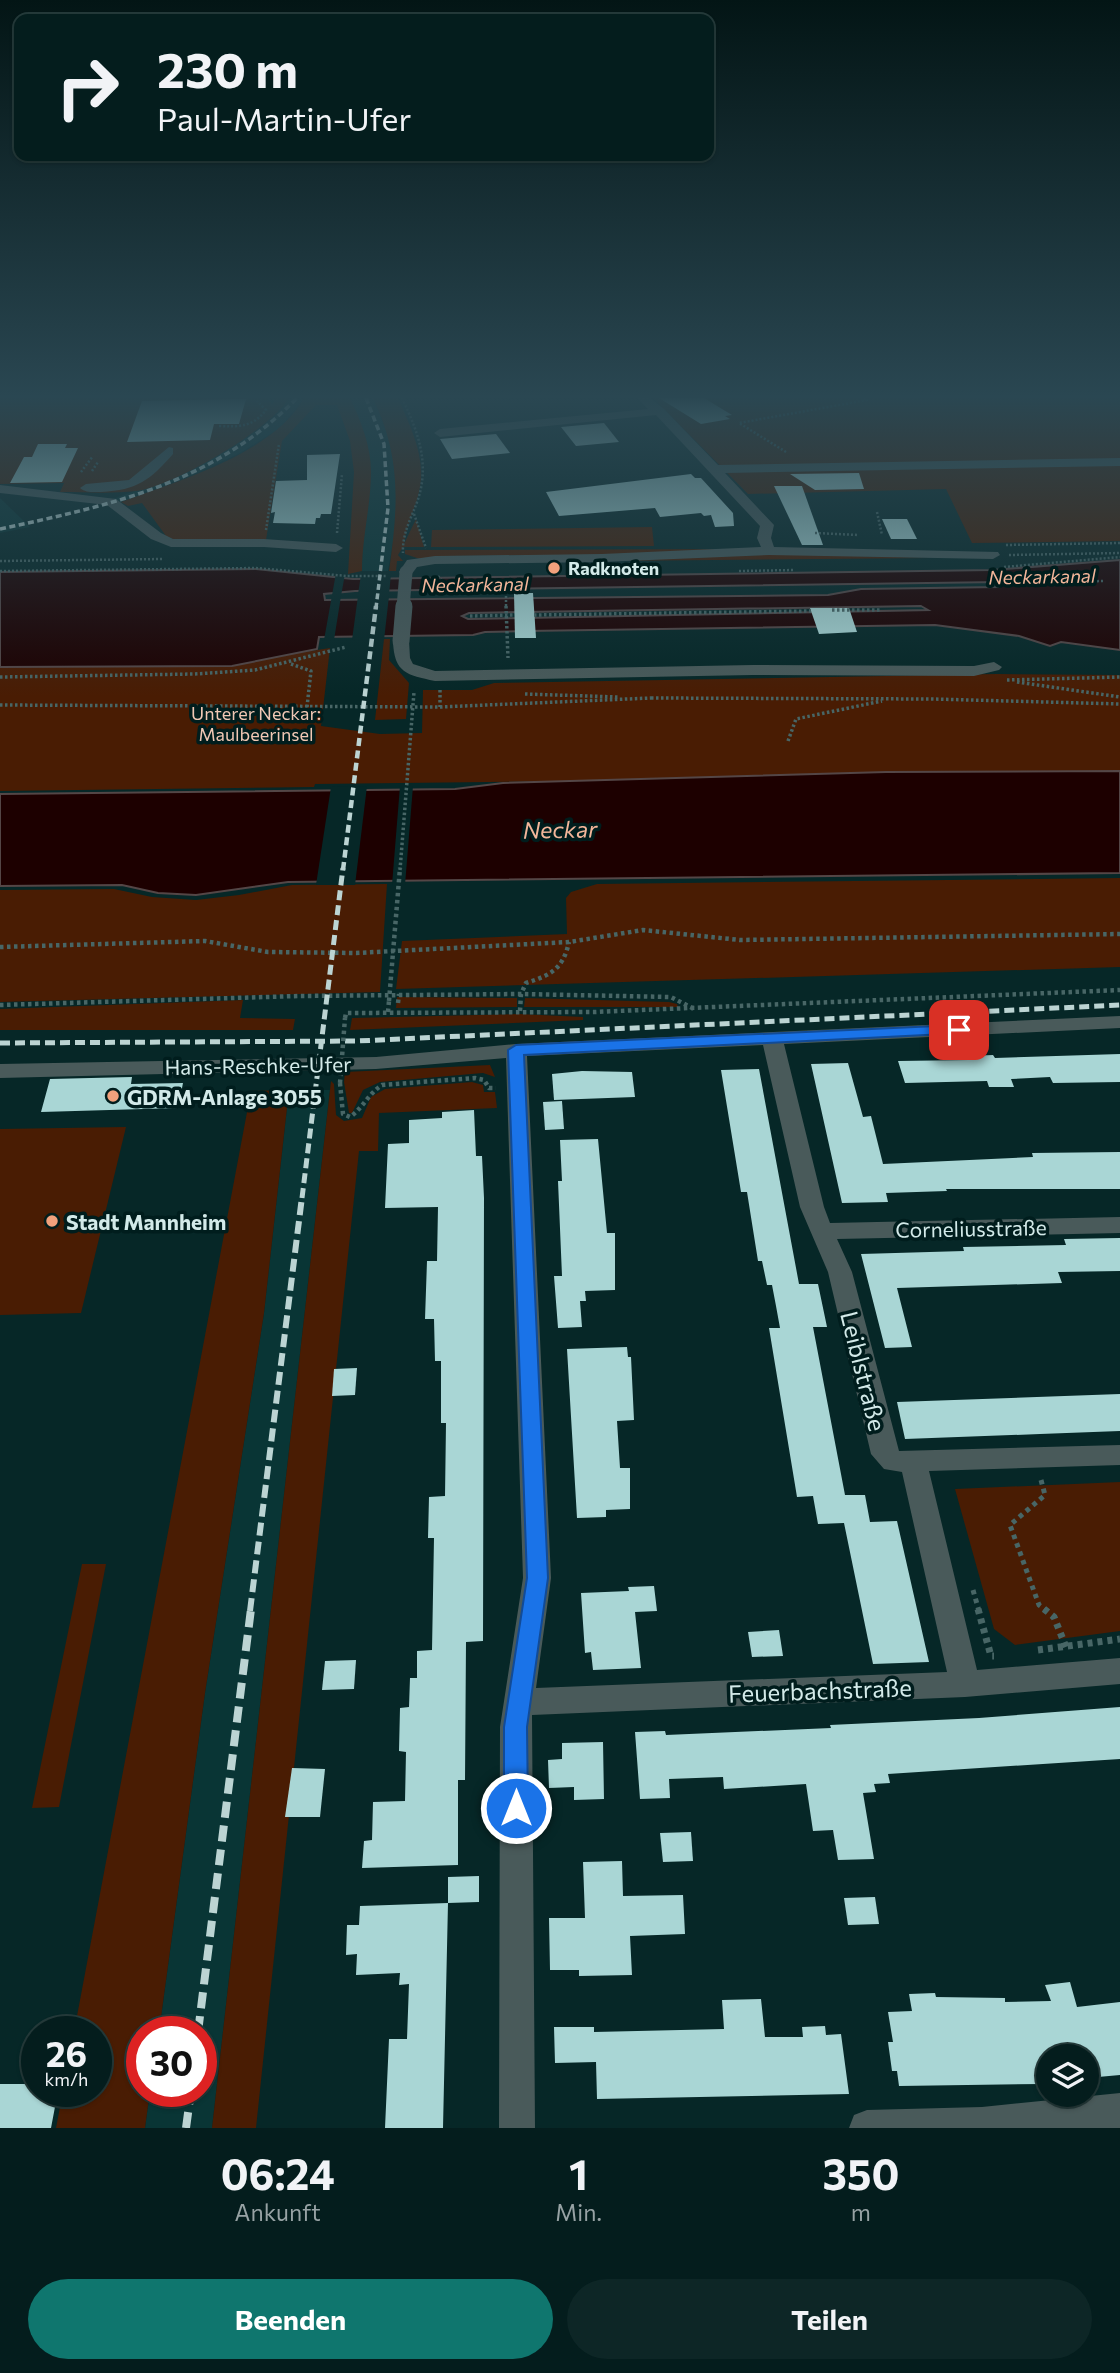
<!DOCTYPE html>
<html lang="de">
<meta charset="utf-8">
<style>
body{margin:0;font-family:Commissioner,sans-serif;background:#0d2626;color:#f1f3f6;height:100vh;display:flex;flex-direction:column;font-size:26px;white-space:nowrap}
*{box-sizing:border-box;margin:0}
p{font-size:23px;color:#97a2a4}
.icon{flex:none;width:38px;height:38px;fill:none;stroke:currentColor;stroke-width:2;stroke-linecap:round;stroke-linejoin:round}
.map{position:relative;height:2128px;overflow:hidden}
.sheet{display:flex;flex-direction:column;background:#041d1d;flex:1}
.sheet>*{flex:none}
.hud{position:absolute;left:14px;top:14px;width:700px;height:147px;border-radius:14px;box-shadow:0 2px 5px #0004,0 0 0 2px #253b3b;background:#041d1d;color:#f1f3f6;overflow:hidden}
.buttons{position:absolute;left:1036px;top:2044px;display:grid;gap:14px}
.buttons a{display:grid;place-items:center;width:63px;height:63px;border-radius:50%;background:#041d1d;box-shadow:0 2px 5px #0004,0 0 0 2px #253b3b;font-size:35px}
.speed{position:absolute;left:21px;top:2016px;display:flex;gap:14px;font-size:35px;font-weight:700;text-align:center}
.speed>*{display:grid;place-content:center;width:91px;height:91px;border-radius:50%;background:#041d1d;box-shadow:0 2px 5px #0004,0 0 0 2px #253b3b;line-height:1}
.speed small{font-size:18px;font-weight:400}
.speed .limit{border:10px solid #d22;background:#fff;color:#111}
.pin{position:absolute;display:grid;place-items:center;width:60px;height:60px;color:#fff;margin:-30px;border-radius:14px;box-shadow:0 4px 10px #0006}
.me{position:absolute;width:77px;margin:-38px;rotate:0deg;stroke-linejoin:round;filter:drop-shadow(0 0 5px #0008)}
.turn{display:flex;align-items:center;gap:24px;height:147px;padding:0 28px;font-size:32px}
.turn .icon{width:91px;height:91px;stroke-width:2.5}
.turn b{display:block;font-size:49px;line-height:60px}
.eta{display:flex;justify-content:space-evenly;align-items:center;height:119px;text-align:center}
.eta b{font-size:42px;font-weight:700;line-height:49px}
.action{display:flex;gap:14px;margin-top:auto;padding:14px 28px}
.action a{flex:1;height:80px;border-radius:42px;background:#0f766e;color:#fff;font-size:28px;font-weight:700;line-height:80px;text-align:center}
.action a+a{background:#0d2626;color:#f1f3f6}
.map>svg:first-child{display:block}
</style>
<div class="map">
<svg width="1120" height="2128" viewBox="0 0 1120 2128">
<rect width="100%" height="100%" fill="#062727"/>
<g fill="#093535">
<path d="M289 398H304L280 428 240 453 197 473 121 502 110 500 189 471 224 452 271 421Z"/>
<path d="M350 398H373L391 443 396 477V526L388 571H362V548L371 471 365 436Z"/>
<path d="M0 498 30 527 0 533Z"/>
<path d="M289 1090H330L212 2128H145L150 2091H201V2032H159L205 1693 264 1313Z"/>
</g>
<g fill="#491c03">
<path d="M0 398H268L272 405 276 398H289C270 430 172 487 136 491 111 494 85 492 60 492L64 483 0 484Z"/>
<path d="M304 398H350C361 421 371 446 371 472 371 505 362 537 362 571L348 574 354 472 350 441 337 405H316L282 441 266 540H175L166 536 142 503 128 506 121 502C177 481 273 454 304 398Z"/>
<path d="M373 398H398C411 428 427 459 419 492 415 510 406 525 404 544L416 519 424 547H403L398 555 403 561H397L396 571H389C398 507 402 459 373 398Z"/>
<path d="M653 398H1120V541L972 543 946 489 748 494Z"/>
<path d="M652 527 654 546 431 547 432 530Z"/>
<path d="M738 549 614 555 440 556 420 559 405 554V550Z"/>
<path d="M784 554 931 558 613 561Z"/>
<path d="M384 639H390L389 660 409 683 406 719 375 720Z"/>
<path d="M330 648 321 726 380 734 422 733 423 690H472L494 683 997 674 1120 675V775L315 784 314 787 0 791V664L246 661Z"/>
<path d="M1120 878V967L396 989 402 941 567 934 566 898 571 892 597 884Z"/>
<path d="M387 884 380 992 0 1002V890L114 889 152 897 196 900 239 895 292 885Z"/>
<path d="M397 997 517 998V1007L396 1008Z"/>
<path d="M525 998 669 1002 677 1004 678 1007H524Z"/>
<path d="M243 1000 240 1018 295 1019 293 1030H0V1009Z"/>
<path d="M519 1014 583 1017V1020L350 1030 352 1018Z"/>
<path d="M490 1065 495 1077 483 1073 380 1082 363 1090 352 1113H349L344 1082 345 1072Z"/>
<path d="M331 1081 334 1084 336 1115 344 1121 362 1118 371 1097 385 1089 472 1082 483 1085 484 1092H495L497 1108 379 1113 378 1151H359L256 2128H212Z"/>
<path d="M289 1090 264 1313 205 1693 159 2032H142V2091H150L145 2128H56L63 2091H96V2032H74L251 1091Z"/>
<path d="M126 1127 81 1313 0 1315V1129Z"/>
<path d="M1120 1482V1631L1015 1645 994 1629 955 1489Z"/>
<path d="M82 1564H106L59 1807 32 1808Z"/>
</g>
<g fill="#1d0000" stroke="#544646" stroke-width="2" fill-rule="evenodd">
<path d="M1120 560V650L1061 642 1050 646 1019 636 935 625 526 631 485 632 473 635 319 637 317 649 232 666 0 667V572L256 569 353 579 992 570ZM1000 582 998 587 861 589 828 595 325 600 324 594 355 591ZM921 606 928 610 525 618 468 619 462 616 469 613 524 612Z"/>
<path d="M1120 771V873L288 882 196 895 158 893 122 885 0 886V794L455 789 503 783 886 772Z"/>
</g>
<g fill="#062727">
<path d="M336 573 345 574 341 596H335H341L334 640H324Z"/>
<path d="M391 574 389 594H358L361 575Z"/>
<path d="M358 596H389L384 640H352Z"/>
<path d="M367 786 355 885H316L331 787Z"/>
<path d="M400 786H413L405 885H392Z"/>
</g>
<g fill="#a9d6d5">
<path d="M659 398H704L732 415 725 416 730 419 701 424Z"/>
<path d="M246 399 239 424H214L210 440 127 442 142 401Z"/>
<path d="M604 423 619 442 576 446 561 427Z"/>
<path d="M496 434 510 453 452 459 440 439Z"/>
<path d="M38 444H67L65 448H78L62 482 10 483 24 457H32Z"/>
<path d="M340 454 331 514H321L320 518H316L315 524 273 523 275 512 271 513 276 481 307 480V455Z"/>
<path d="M859 473 864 489 815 490 790 474Z"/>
<path d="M691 474 695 478H701L733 513 734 526 715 527 711 515 704 516 701 513 660 517 655 508 559 516 546 492Z"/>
<path d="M774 486H802L823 545H802Z"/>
<path d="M882 519H907L917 539H891Z"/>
<path d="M514 593H533L536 638H515Z"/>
<path d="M810 608H849L857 632 819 634Z"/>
<path d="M1120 1054V1082L1053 1083 1050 1077 1011 1079 1014 1087H989L987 1081 905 1083 898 1061 968 1060 967 1056 993 1055 995 1058Z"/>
<path d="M848 1063 863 1117 871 1116 883 1164 1033 1157 1032 1153 1120 1152V1189H946L947 1191 886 1193 888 1202 842 1203 811 1064Z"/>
<path d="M759 1069 799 1284H818L827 1327H813L845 1495H865L870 1522 897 1521 929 1662 873 1664 844 1523 818 1524 813 1496 797 1497 769 1328H780L776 1306 772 1285H767L762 1261H758L747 1192H741L721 1070Z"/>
<path d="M582 1071 632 1072 635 1097 554 1100 552 1074Z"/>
<path d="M132 1077 131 1084 183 1083 178 1108 41 1112 50 1079Z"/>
<path d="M562 1101 564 1129 545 1130 543 1102Z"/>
<path d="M474 1110 476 1156H482L484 1198 483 1641 466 1642 465 1780H458V1865L362 1868 364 1841 372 1840 373 1802 405 1801 406 1752 399 1751 400 1708 409 1707 410 1678H417V1651L432 1650 434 1538H428L429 1497 445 1496 446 1423H441V1361H435L434 1319H425L427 1261H437L438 1207 385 1208 388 1144 409 1143V1120L442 1118V1112Z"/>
<path d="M598 1139 607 1233H615V1290L585 1291 586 1301H580L582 1327 558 1328 554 1276H562L558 1181H562L560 1140Z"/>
<path d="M1120 1238V1271L1058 1272 1062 1283 897 1288 912 1347 885 1348 861 1254 964 1251 963 1247 1066 1245 1064 1239Z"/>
<path d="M627 1347 628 1357H631L634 1420 617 1421 620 1468H630V1509L606 1510V1517L577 1518 567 1349Z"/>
<path d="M357 1368 355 1395 332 1396 334 1369Z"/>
<path d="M1120 1394V1431L1040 1434 905 1439 897 1402Z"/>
<path d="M654 1586 657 1611 635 1612 641 1668 593 1670 591 1652 585 1653 581 1593 629 1591 628 1587Z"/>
<path d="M779 1630 783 1656 752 1657 748 1632Z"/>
<path d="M356 1660 354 1689 322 1690 325 1661Z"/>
<path d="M1120 1707V1759L888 1774 890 1783 874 1784 876 1792 863 1793 874 1859 838 1860 833 1830 813 1831 806 1784 724 1789 723 1777 669 1779 670 1798 640 1799 635 1732 665 1731 666 1735 831 1728 830 1725 979 1718Z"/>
<path d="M603 1742 604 1799 574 1800V1787L549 1788 548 1760 562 1759V1743Z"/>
<path d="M292 1768 325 1769 320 1817H285Z"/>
<path d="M691 1832 693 1861 663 1862 660 1833Z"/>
<path d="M622 1861 623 1896 683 1895 685 1934 630 1936 632 1975 579 1976V1970H550L549 1918H585L583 1862Z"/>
<path d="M479 1876V1902L448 1903V1877Z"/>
<path d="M875 1897 879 1924 848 1925 844 1898Z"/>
<path d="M448 1903 443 2128H385L389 2039H407L409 1984 399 1985 400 1973 356 1975 357 1954 346 1955 347 1925H359L360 1906Z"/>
<path d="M1070 1982 1077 2007 1120 2002V2075L1087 2078V2056H1048V2063L1037 2065 1041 2084 899 2086 897 2071H892L888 2042H893L888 2012 912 2011 909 1994 935 1993 936 1997 1005 1998V2002L1051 2001 1045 1985Z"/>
<path d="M761 1999 765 2037H803L802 2027 825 2026 826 2035 841 2034 849 2094 597 2099 596 2062 555 2063 554 2027H594V2032L724 2029 722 2000Z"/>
<path d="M0 2084H37V2091H58L51 2128H0Z"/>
</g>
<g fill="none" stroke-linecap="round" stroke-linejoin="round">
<g stroke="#486666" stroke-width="2.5" stroke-dasharray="2 2" stroke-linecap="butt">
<path d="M402 398C419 434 431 466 416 505 410 520 402 536 403 553"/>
<path d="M219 426C239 427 253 427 266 410L257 401"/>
<path d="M786 452 739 423 867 400 864 398"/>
<path d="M92 471 98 462"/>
<path d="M81 472 93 456"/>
<path d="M877 512 882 535"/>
<path d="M414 514 426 548"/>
<path d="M266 530 279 444"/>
<path d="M337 533 342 474"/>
<path d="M815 533 858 535"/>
<path d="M1006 545 1120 543"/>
<path d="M1009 555 1120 553"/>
<path d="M0 561 164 559"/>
<path d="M1004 567 1120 557"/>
<path d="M0 571 256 568 347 576H387"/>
<path d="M739 571 794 570"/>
<path d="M1001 583 1104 581"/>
<path d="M435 592 444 583 438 576"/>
<path d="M506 592V608"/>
<path d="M434 593 523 592"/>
</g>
<g stroke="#486666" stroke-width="3.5" stroke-dasharray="2.5 2.5" stroke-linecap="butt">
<path d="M506 606 508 658"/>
<path d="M832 610H880"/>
<path d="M534 615 811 611"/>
<path d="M470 616 515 615"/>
<path d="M291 664 311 671 307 707"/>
<path d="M0 677 195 674 255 670 346 647"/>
<path d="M1007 680 1120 677"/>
<path d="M1017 682 1120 697"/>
<path d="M440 690V707"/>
<path d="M525 694 618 697"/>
<path d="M651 698 933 699 1120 704"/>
<path d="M0 705 440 707 651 698"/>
<path d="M788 741 796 719 882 701"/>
</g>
<g stroke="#486666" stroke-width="4.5" stroke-dasharray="3.5 3.5" stroke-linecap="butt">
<path d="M0 947 205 941 268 952 356 953 569 942 643 930 740 940 1120 934"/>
<path d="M398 1003 399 994"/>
<path d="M0 1005 299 996 521 994 671 997 694 1009"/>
<path d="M520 1011 521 994 526 983C551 975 563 969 569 942"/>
<path d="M388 1012 389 1001"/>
<path d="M345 1018 346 1013 594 1012 1120 990"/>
<path d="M340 1083 343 1114 350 1117C363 1108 368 1094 382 1085L475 1078 484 1080 489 1088H496"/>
</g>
<g stroke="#486666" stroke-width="5" stroke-dasharray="4.5 4.5" stroke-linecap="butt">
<path d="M1041 1480 1045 1495 1010 1525 1039 1605 1047 1611"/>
<path d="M973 1590 979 1611"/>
</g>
<g stroke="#486666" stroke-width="7" stroke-dasharray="5 5" stroke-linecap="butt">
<path d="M978 1609 991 1656H994"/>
<path d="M1044 1609 1054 1617 1066 1647"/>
<path d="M1038 1650 1120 1639"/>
</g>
<g fill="#495a5a" fill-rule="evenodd">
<path d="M637 398H650L664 409 718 465 1120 458V466L725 473 774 525 771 538 774 547 998 552 1000 555 993 559 769 555 602 562 435 564 417 567 411 575H401L399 572 407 560 435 556 602 554 761 547 757 538 760 526 656 415 440 437 434 433 440 429 648 409Z"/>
<path d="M169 447 173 448V454C150 480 138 490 101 492 93 492 86 493 80 488L86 484 129 480Z"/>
<path d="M0 485 116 499 161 533 173 539H264L336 544 343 548 336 552 264 547H171L151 539 107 505 0 493Z"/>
<path d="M401 636 409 641 410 658 413 664 435 671 753 665 974 666 994 662 1002 667 999 670 974 676 753 675 435 681C407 675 394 673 393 641Z"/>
<path d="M1120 1016V1028L784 1044 824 1207 830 1223 1120 1217V1233L837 1239 852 1272 899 1451 1120 1445V1465L929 1471 977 1670 1120 1658V1684L965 1697 532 1715 535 2128H499L500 1727 523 1578 506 1058 376 1069 0 1078V1064L376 1057 516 1044ZM763 1045 800 1207 828 1272 871 1454 884 1469 902 1472 947 1672 536 1688 551 1578 527 1056Z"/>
<path d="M1120 2093V2128H849L854 2115 867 2110 982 2107Z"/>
</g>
<g stroke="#bcd4d3" stroke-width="3.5" stroke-dasharray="6 3.5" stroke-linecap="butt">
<path d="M366 398 384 444 388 508 376 608"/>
<path d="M0 529C112 505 214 483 297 398"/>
</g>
<path stroke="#bcd4d3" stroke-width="4.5" stroke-dasharray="8 4.5" stroke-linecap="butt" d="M343 870 376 606"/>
<g stroke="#bcd4d3" stroke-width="5" stroke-dasharray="10 5" stroke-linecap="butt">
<path d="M0 1043 357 1041 1120 1005"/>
<path d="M302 1198 343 868"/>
</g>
<path stroke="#bcd4d3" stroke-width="6" stroke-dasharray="13 6" stroke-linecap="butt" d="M250 1611 302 1197"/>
<g stroke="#bcd4d3" stroke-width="8" stroke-dasharray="16 8" stroke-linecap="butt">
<path d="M198 2032 251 1609"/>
<path d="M186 2128 191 2091"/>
</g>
<path stroke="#486666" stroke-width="3.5" stroke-dasharray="2.5 2.5" stroke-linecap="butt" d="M400 870 414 692"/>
<g stroke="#486666" stroke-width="4.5" stroke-dasharray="3.5 3.5" stroke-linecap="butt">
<path d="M389 1001 400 868"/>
<path d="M340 1083 345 1018"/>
</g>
<path stroke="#495a5a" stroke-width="13" d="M403 608 406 572"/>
<path stroke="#495a5a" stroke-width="17" d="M401 641 404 606"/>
</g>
<linearGradient id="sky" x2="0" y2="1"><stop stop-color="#031515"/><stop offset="0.57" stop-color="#2a4752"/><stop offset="1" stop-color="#2a4752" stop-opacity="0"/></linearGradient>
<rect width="1120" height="696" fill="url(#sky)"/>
<path fill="#1a73e8" stroke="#114b97" stroke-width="2" d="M959 1025 967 1030 965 1033 524 1055 548 1578 527 1727 528 1808 524 1815 516 1819 507 1815 504 1808V1727L527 1578 508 1050 516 1045Z"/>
<g fill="#f1a17c" stroke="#001d1d" stroke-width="2.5">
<circle cx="554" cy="568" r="7"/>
<circle cx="113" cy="1096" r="7"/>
<circle cx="52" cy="1221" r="7"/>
</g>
<g text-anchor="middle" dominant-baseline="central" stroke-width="7" stroke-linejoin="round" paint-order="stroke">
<g font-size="18" font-weight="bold" fill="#d3eae9" stroke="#001d1d" text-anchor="start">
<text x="568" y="568">Radknoten</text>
</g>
<g font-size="18" fill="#f1c8b5" stroke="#001d1d">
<text x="256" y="713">Unterer Neckar:<tspan x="256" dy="21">Maulbeerinsel</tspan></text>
</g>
<g font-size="19" font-style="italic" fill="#f3b69a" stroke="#001d1d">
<text transform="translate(1042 576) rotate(-1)">Neckarkanal</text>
<text transform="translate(475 584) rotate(-1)">Neckarkanal</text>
</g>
<g font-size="21" fill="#d3eae9" stroke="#001d1d">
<text transform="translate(258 1065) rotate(-1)">Hans-Reschke-Ufer</text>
<text transform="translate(971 1228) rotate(-1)">Corneliusstraße</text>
</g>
<g font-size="21" font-weight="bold" fill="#d3eae9" stroke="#001d1d" text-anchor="start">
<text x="127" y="1096">GDRM-Anlage 3055</text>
<text x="66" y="1221">Stadt Mannheim</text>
</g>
<g font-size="23" font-style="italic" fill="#f3b69a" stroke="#001d1d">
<text transform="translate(560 829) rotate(-1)">Neckar</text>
</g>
<g font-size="24" fill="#d3eae9" stroke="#001d1d">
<text transform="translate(864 1371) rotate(76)">Leiblstraße</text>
<text transform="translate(820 1690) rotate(-2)">Feuerbachstraße</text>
</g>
</g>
</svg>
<div class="buttons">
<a><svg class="icon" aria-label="layers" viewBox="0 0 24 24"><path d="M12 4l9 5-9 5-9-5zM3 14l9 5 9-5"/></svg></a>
</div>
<div class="speed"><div>26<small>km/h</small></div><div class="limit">30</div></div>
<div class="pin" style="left:959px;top:1030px;background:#d93025"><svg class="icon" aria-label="arrive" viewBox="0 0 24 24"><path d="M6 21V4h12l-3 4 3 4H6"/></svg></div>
<svg class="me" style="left:516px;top:1808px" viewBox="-20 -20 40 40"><circle r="17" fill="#1a73e8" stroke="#fff" stroke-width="3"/><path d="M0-11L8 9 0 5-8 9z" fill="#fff"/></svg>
<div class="hud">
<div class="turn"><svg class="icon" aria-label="right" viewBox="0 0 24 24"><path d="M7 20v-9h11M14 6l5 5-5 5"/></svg><div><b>230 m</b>Paul-Martin-Ufer</div></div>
</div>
</div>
<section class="sheet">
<div class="eta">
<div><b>06:24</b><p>Ankunft</p></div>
<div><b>1</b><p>Min.</p></div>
<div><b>350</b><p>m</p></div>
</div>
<div class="action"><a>Beenden</a><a>Teilen</a></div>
</section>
